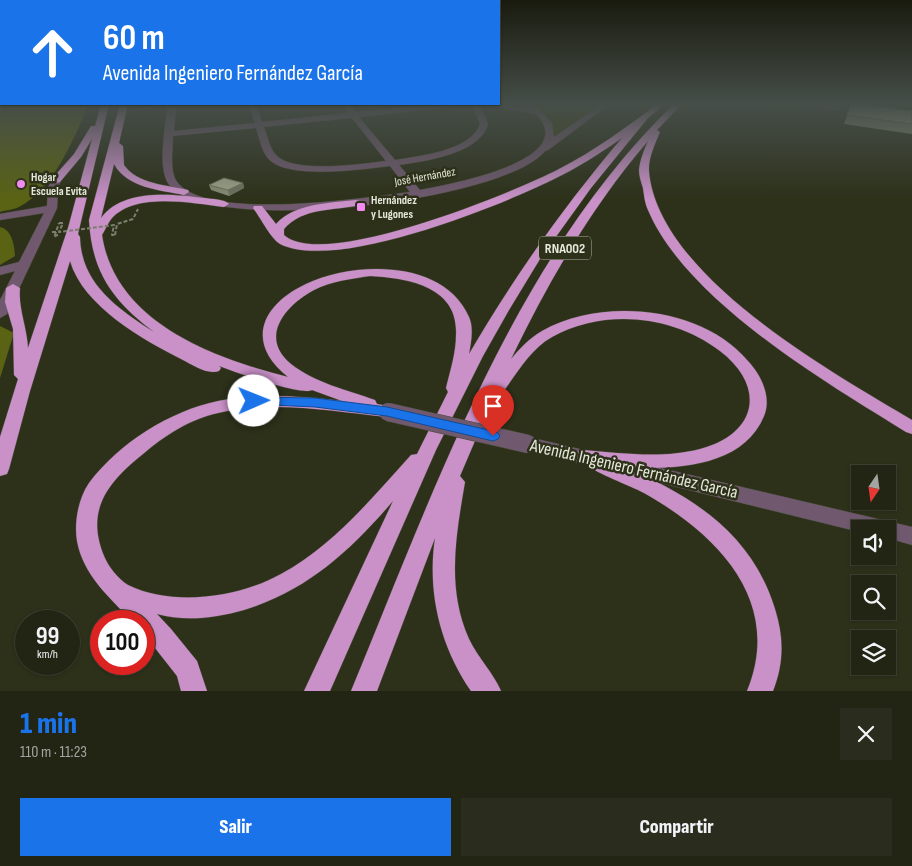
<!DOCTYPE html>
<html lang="es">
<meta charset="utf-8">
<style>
body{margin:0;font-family:"Sofia Sans Condensed",sans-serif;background:#2a2d1d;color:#f1f3f6;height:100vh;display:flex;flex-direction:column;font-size:19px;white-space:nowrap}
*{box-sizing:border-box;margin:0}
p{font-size:16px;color:#a2a5a0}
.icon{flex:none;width:28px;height:28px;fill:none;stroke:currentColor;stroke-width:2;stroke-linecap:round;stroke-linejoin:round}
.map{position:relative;height:691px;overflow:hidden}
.drawer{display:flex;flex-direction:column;background:#222514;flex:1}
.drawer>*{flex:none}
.top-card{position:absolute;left:0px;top:0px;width:500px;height:105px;box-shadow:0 1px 4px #0004,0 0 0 1px #3f4234;background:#1a73e8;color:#fff;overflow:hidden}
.needle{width:32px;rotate:193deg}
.controls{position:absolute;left:851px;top:465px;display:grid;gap:10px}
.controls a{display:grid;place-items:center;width:45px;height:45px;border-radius:0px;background:#222514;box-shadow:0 1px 4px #0004,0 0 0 1px #3f4234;font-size:25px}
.speed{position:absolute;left:15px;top:610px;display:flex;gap:10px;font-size:25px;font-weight:700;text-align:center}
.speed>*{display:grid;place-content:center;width:65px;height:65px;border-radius:50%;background:#222514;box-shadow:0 1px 4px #0004,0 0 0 1px #3f4234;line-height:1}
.speed small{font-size:12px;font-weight:400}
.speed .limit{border:8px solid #d22;background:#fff;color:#111}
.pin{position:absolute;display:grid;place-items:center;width:42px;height:42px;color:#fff;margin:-51px -21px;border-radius:50% 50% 50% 0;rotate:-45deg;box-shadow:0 0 5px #0007}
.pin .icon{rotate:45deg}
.me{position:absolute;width:55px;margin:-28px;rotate:89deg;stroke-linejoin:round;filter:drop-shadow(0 0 4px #0008)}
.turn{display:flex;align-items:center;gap:18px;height:105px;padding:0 20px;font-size:22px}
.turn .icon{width:65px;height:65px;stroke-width:2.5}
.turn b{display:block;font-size:35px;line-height:42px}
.round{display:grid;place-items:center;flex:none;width:52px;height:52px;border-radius:0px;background:#2a2d1d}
.summary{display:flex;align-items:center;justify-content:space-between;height:85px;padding:0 20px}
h1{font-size:30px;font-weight:800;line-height:38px;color:#1a73e8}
.button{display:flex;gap:10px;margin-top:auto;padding:10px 20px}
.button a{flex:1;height:58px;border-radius:0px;background:#1a73e8;color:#fff;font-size:20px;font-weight:800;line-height:58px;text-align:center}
.button a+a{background:#2a2d1d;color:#f1f3f6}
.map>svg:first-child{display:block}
</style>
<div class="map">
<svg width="912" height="691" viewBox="0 0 912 691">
<rect width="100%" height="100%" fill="#2d311a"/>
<path fill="#3c420f" d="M534 104H602L555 137 551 122Z"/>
<g fill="#5a6313">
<path d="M0 104H89C74 138 54 189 19 207 13 210 6 210 0 212Z"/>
<path d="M0 227C12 230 14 244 15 256L0 265Z"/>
<path d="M0 326 14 333 0 378Z"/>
</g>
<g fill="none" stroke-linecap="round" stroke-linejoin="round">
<defs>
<g id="minor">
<path d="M168 104H176L174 131 255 123 248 104H256L262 122 348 113 341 104H349L356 112 441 104H465L461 106 359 117 395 160C419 156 471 151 480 124L471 104H479L488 124C480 154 425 161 399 165L420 190C446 185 582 161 536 114L492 106 488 104H503L530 108 526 104H534L552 123 554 137 602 104H610L548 150 545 151C505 201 216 236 170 186 156 170 166 124 168 104ZM352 118 386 161C362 164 293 174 276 155 270 149 267 135 264 127ZM256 128C259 136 261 149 267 157 284 181 363 169 390 166L410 192C364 198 208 222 177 182 169 171 173 149 173 136Z"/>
<path d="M801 104H821L841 108 837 110 805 106Z"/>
<path d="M56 177 61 180 58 188 57 208 7 314 0 318V300L15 271 0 275V267L19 262 44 213 0 220V214L47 206 48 188 52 178Z"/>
<path d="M528 437 912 527V545L888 538V529H860V532L522 449 519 444 522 439Z"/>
</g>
<g id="highway">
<path d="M101 104H109L78 234 80 237C81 284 118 309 154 332 113 301 92 273 89 220L120 104H128L119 143 123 146 124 165C137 184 167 185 188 190L189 192 184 195C160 190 127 188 114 164L101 218C123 188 172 194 204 198 212 199 224 199 229 204L224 207C192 203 136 192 112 218 108 223 105 230 102 235 115 322 213 358 288 377 245 343 261 305 306 284 354 261 444 259 469 317 474 328 471 343 469 354 514 277 564 206 622 138 599 154 576 169 550 181 497 207 335 272 280 244 271 239 260 217 253 208L254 206H262L276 224C295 203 330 203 356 200L360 201 361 203 360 205C334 211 303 207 284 229V235C323 271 515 192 559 169 594 151 626 128 657 104H665L648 118 591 188 540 259 509 310 483 356 436 450 330 691H304L393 501C350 551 308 590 244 610 215 618 186 622 157 614L171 629 197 661 207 691H181L177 676 144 634V621H132C110 598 83 575 77 541 74 523 78 499 89 483 119 443 170 411 218 401 260 393 300 396 342 401L312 390C301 396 235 372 219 366L221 368 219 371C207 375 193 365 183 360 143 340 83 306 70 261L30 391 9 469 7 474 0 476V437L18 379 14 375 13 329 5 302 6 288 13 284 20 288C18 308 27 327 28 348L68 228 92 139 81 157 60 182 56 183 51 180 74 154 91 126H95ZM370 276C407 278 459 286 456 335 456 353 450 371 446 388L448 392 417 454 411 455C372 498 333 546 281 574 238 598 173 607 128 585 118 579 108 566 104 556 85 510 108 482 143 454 164 436 190 419 218 413 274 400 331 411 387 417L393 415 396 411 393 407 377 404 375 400C347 390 315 383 291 364 258 337 286 305 314 290 331 281 351 279 370 276Z"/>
<path d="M674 104H682L657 130 660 132C655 144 648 158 649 172 659 276 830 371 912 420V434L906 432C825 382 686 300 648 210 645 204 644 195 643 188 641 182 639 176 639 170 640 160 644 150 648 141 592 206 548 282 511 359 520 348 530 338 542 331 602 297 702 306 748 361 761 375 772 397 764 416 743 468 672 470 625 467 694 497 752 534 775 609 784 638 784 663 773 691H747C784 601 717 534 644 493 629 485 597 474 586 464L576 462 574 457 576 452 583 450C621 453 662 459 700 449 757 434 767 387 720 351 673 315 604 308 552 337 530 349 517 374 502 393L495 394 460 476 465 482C456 535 446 588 469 639 478 658 494 674 501 691H471C440 646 427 592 435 538L377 691H351C434 491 515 257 674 104Z"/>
</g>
</defs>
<use href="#minor" stroke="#4a4e39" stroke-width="1"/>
<use href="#highway" stroke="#4a4e39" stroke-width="1"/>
<path stroke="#7b7f6c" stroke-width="1" stroke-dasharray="3 1" stroke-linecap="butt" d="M134 108V110L161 106"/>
<g stroke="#7b7f6c" stroke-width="2" stroke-dasharray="4 2" stroke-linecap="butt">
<path d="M52 232H56L59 223"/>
<path d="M56 232 54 237 59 234"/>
<path d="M115 235 117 224 133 219 138 209"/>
</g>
<use href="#minor" fill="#70596f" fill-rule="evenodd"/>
<use href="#highway" fill="#c991c8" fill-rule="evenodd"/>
<defs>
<path id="minor-bridge" d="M388 412 528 444"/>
</defs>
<use href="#minor-bridge" stroke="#4a4e39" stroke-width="19" stroke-linecap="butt"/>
<path stroke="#7b7f6c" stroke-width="2" stroke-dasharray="4 2" stroke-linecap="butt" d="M59 223H63L59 232 114 225 112 235H115"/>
<use href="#minor-bridge" stroke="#70596f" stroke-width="18"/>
</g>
<g fill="#858a73">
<path d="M362 104H388L383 107Z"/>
<path d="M851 104 912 111V134L844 124Z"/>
<path d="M243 183 244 188 229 196 211 190 209 185Z"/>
</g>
<g fill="#6c705e">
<path d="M382 104H388L383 107Z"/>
<path d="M401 104H424L401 106Z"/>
<path d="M243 183 244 188 229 196 228 190Z"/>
</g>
<g fill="#9ba086" stroke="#6c705e">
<path d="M851 104H856L912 111V124L847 115Z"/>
<path d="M224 178 243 183 228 190 209 185Z"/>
</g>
<linearGradient id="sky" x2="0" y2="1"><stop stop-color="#191b0e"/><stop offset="0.52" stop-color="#464e49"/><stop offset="1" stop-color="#464e49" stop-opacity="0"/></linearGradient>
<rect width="912" height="200" fill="url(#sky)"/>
<path fill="#1a73e8" stroke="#114b97" d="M254 397 315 398 387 407 493 431 498 433 500 436 498 439 493 441 387 416 315 407 250 404 248 401Z"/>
<g fill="#f38af2" stroke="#2d311a" stroke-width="2">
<circle cx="21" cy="184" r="5"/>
<rect x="356" y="202" width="10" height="10" rx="2.5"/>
</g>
<g text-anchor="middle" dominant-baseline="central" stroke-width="5" stroke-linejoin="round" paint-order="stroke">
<g font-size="12" font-weight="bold" fill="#e5e8da" stroke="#2d311a" text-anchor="start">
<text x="31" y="177">Hogar<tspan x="31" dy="14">Escuela Evita</tspan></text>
<text x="371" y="200">Hernández<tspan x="371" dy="14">y Lugones</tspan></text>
</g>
<g font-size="12" fill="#e5e8da" stroke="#2d311a">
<text transform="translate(425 177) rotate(-10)">José Hernández</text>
</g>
<rect fill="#2d311a" stroke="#aeb1a0" stroke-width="1" x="539" y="236.5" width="52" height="23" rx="4"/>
<g font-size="14" font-weight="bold" fill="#e5e8da">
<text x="565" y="248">RNA002</text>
</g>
<g font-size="18" fill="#e5e8da" stroke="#2d311a">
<text transform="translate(634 469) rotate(13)">Avenida Ingeniero Fernández García</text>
</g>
</g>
</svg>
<div class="controls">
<a><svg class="needle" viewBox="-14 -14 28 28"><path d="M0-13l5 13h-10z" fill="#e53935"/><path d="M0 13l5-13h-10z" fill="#a2a5a0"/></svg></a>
<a><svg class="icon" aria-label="sound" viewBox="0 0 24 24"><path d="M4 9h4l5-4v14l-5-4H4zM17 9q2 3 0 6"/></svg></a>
<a><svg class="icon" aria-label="search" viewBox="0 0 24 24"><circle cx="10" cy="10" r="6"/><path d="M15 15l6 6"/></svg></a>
<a><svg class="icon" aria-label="layers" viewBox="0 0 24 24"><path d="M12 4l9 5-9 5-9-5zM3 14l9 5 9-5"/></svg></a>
</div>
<div class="speed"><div>99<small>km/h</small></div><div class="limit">100</div></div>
<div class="pin" style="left:493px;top:436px;background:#d93025"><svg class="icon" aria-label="arrive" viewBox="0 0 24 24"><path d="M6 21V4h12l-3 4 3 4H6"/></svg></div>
<svg class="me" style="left:254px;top:401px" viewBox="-20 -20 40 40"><circle r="19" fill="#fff"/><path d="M0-13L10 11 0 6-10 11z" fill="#1a73e8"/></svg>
<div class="top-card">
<div class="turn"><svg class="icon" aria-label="ahead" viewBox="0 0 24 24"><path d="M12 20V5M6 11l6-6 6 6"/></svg><div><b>60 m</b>Avenida Ingeniero Fernández García</div></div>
</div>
</div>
<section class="drawer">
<div class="summary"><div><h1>1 min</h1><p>110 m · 11:23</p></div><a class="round"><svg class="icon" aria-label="close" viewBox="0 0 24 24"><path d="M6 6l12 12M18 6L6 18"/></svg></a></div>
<div class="button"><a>Salir</a><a>Compartir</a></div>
</section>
